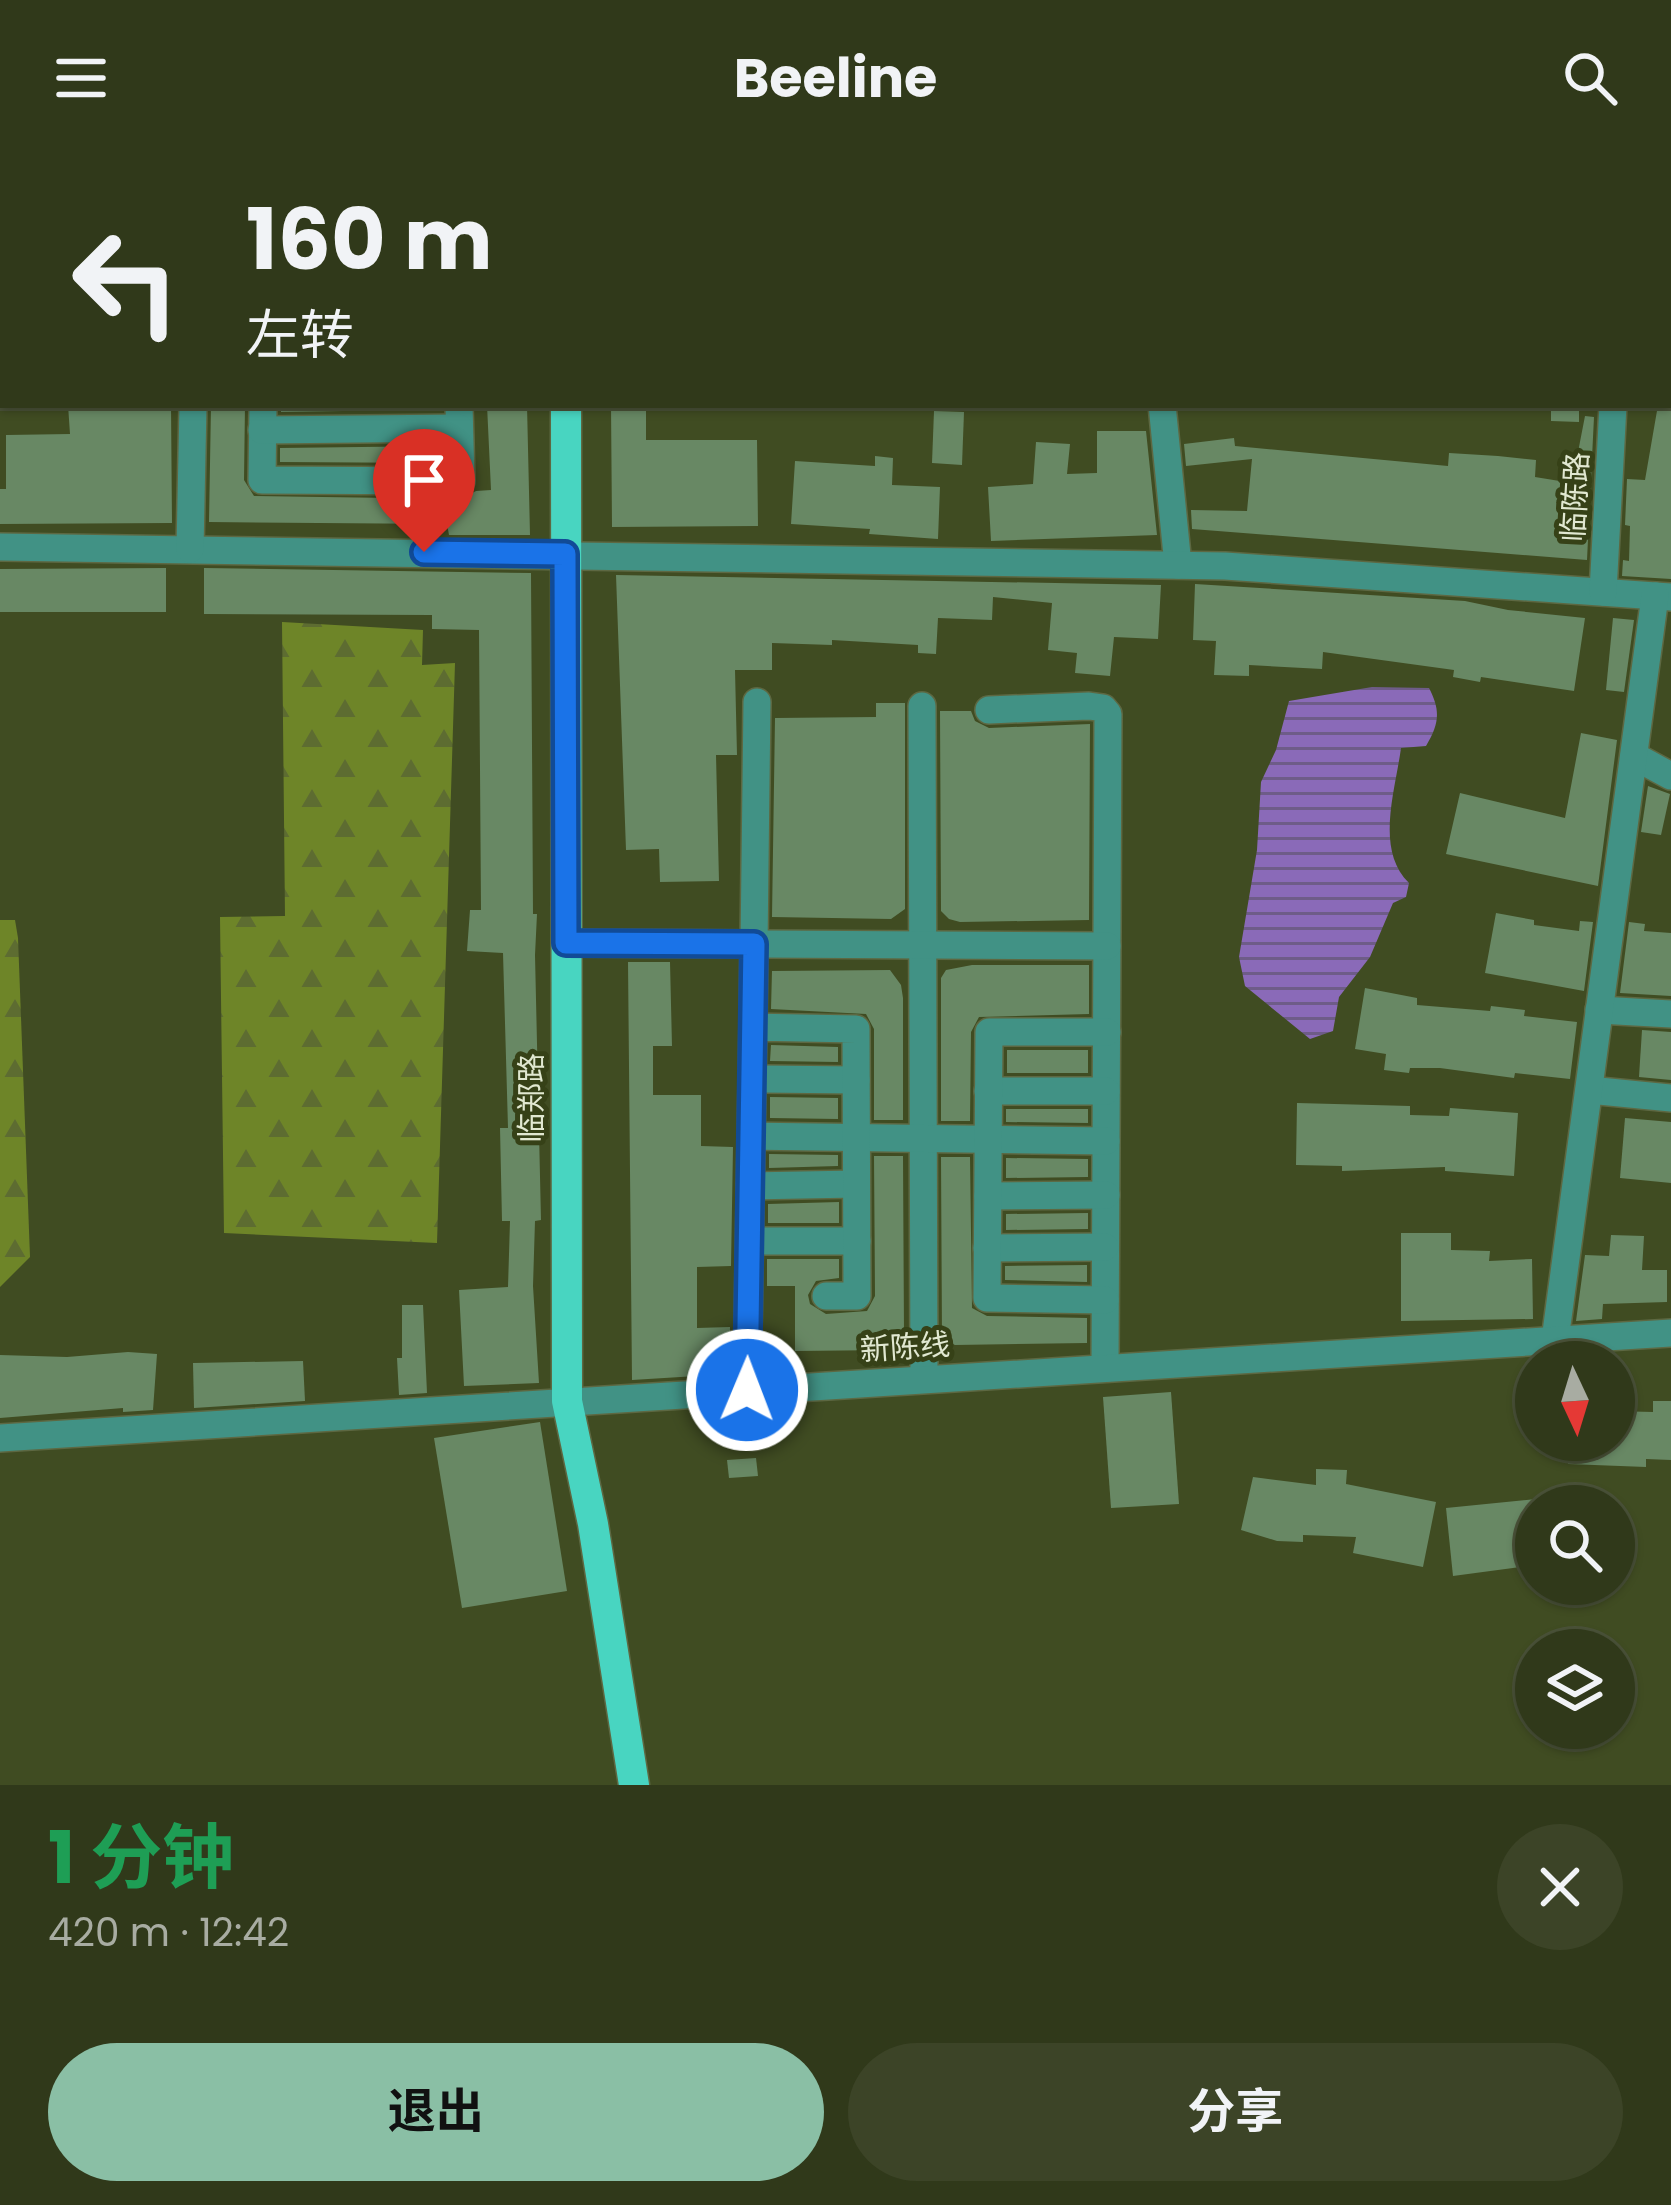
<!DOCTYPE html>
<html lang="zh">
<meta charset="utf-8">
<style>
body{margin:0;font-family:Poppins,"Noto Sans SC",sans-serif;background:#3c4427;color:#f1f3f6;height:100vh;display:flex;flex-direction:column;font-size:45px;white-space:nowrap}
*{box-sizing:border-box;margin:0}
p{font-size:39px;color:#a8aca2}
.icon{flex:none;width:66px;height:66px;fill:none;stroke:currentColor;stroke-width:2;stroke-linecap:round;stroke-linejoin:round}
.map{position:relative;height:1629px;overflow:hidden}
.side{display:flex;flex-direction:column;background:#30391a;flex:1}
.side>*{flex:none}
.top-card{position:absolute;left:0px;top:0px;width:1671px;height:252px;box-shadow:0 3px 9px #0004,0 0 0 3px #4b5339;background:#30391a;color:#f1f3f6;overflow:hidden}
.needle{width:78px;rotate:176deg}
.tools{position:absolute;left:1515px;top:1185px;display:grid;gap:24px}
.tools a{display:grid;place-items:center;width:120px;height:120px;border-radius:50%;background:#30391a;box-shadow:0 3px 9px #0004,0 0 0 3px #4b5339;font-size:60px}
.pin{position:absolute;display:grid;place-items:center;width:102px;height:102px;color:#fff;margin:-123px -51px;border-radius:50% 50% 50% 0;rotate:-45deg;box-shadow:0 0 12px #0007}
.pin .icon{rotate:45deg}
.me{position:absolute;width:132px;margin:-66px;rotate:1deg;stroke-linejoin:round;filter:drop-shadow(0 0 9px #0008)}
.turn{display:flex;align-items:center;gap:42px;height:252px;padding:0 48px;font-size:54px}
.turn .icon{width:156px;height:156px;stroke-width:2.5}
.turn b{display:block;font-size:84px;line-height:102px}
.round{display:grid;place-items:center;flex:none;width:126px;height:126px;border-radius:63px;background:#3c4427}
.summary{display:flex;align-items:center;justify-content:space-between;height:204px;padding:0 48px}
h1{font-size:72px;font-weight:700;line-height:90px;color:#1e9e55}
.button{display:flex;gap:24px;margin-top:auto;padding:24px 48px}
.button a{flex:1;height:138px;border-radius:72px;background:#8abfa5;color:#111;font-size:48px;font-weight:700;line-height:138px;text-align:center}
.button a+a{background:#3c4427;color:#f1f3f6}
header{display:flex;justify-content:space-between;align-items:center;height:156px;padding:0 48px;background:#30391a;font-size:54px;font-weight:700}
.map>svg:first-child{display:block}
</style>
<header><svg class="icon" aria-label="menu" viewBox="0 0 24 24"><path d="M4 6h16M4 12h16M4 18h16"/></svg>Beeline<svg class="icon" aria-label="search" viewBox="0 0 24 24"><circle cx="10" cy="10" r="6"/><path d="M15 15l6 6"/></svg></header>
<div class="map">
<svg width="1671" height="1629" viewBox="0 0 1671 1629">
<defs>
<pattern id="forest-firs" width="22" height="20" patternUnits="userSpaceOnUse" patternTransform="scale(3)"><rect width="22" height="20" fill="#6e8528"/><path d="M5 1l3.5 6h-7zM16 11l3.5 6h-7z" fill="#5d6c31"/></pattern>
<pattern id="water-rules" width="6" height="5" patternUnits="userSpaceOnUse" patternTransform="scale(3)"><rect width="6" height="5" fill="#8a6ab8"/><path d="M0 2.5h6" fill="none" stroke="#6e5c88"/></pattern>
</defs>
<rect width="100%" height="100%" fill="#404c22"/>
<g fill="url(#forest-firs)">
<path d="M282 466 423 474 422 509 455 507 437 1087 224 1077 220 761 285 760Z"/>
<path d="M0 764H15L18 782 30 1101 0 1131Z"/>
</g>
<path fill="url(#water-rules)" d="M1372 531 1429 532C1441 555 1439 568 1426 590L1401 592C1395 636 1375 694 1409 727L1406 741 1393 747 1370 801 1339 841 1333 875 1310 883 1245 830 1239 801 1257 694 1261 626 1276 594 1289 545Z"/>
<g fill="#688864">
<path d="M68 249H171L172 367 0 368V333H6V279L70 278Z"/>
<path d="M211 249H245L244 324 254 340 461 343 476 335 491 334 487 249H527L530 379H449L447 368 209 366Z"/>
<path d="M281 249H343V255L281 256Z"/>
<path d="M611 249H646V284H757L758 370 612 371Z"/>
<path d="M1551 249H1579V266L1551 265Z"/>
<path d="M1658 249H1671V423L1622 420 1623 404 1629 405 1630 370 1625 369 1627 323 1645 324Z"/>
<path d="M934 255 964 256 962 309 932 307Z"/>
<path d="M1585 260 1594 261 1587 404 1192 373 1191 354 1247 355 1252 303 1186 310 1184 288 1234 282 1235 290 1448 310 1449 297 1498 300 1536 304 1535 321 1572 327Z"/>
<path d="M1097 275H1146L1157 379 991 385 988 331 1033 328 1036 286 1070 288 1067 318 1097 317Z"/>
<path d="M442 290 443 307 280 306V292Z"/>
<path d="M875 300 893 302 892 329 940 331 938 383 869 378 870 373 791 368 795 305 875 310Z"/>
<path d="M166 412V456H0V413Z"/>
<path d="M204 412 531 417 533 758H537L535 799 541 1064 535 1065 533 1130 539 1227 464 1230 459 1134 508 1131 510 1065H502L500 972H508L503 797 467 795 470 754H481L479 474 432 473V459L204 458Z"/>
<path d="M616 419 1161 429 1158 483 1114 481 1110 520 1075 517 1077 497 1048 494 1052 447 993 441 992 464 938 462 936 498 918 497V489L832 484V489L772 487V514H735L737 599H716L719 725 660 726 659 693 626 694Z"/>
<path d="M1195 428 1465 445 1508 454 1585 462 1574 535 1481 521 1480 526 1453 521 1454 514 1323 496 1322 513 1249 509V520L1214 519 1216 485 1193 484Z"/>
<path d="M1613 462 1634 464 1624 536 1606 534Z"/>
<path d="M876 547H905V753L891 763 772 761 775 562 876 561Z"/>
<path d="M940 555H971L975 565 989 572 1090 568 1089 764 960 766 949 763 941 755Z"/>
<path d="M1581 577 1617 584 1598 730 1446 698 1460 637 1565 662Z"/>
<path d="M1648 630 1670 638 1661 679 1641 676Z"/>
<path d="M1496 757 1534 764V769L1579 775 1580 765 1593 766 1584 835 1485 817Z"/>
<path d="M1629 766 1645 768 1644 775 1671 777V840L1620 837Z"/>
<path d="M628 806H670L672 890H653V939H701V990L733 991 731 1110 697 1111V1172L730 1171 729 1218 632 1224Z"/>
<path d="M972 809H1089V858L979 861 971 876 970 965H941V822L946 814Z"/>
<path d="M890 814 901 829 903 842V964H874V873L866 858 771 853 772 815Z"/>
<path d="M1365 832 1417 842V849L1490 855 1491 850 1525 854 1524 860 1577 866 1570 923 1515 917 1514 922 1440 912H1410L1409 917 1384 914 1386 898 1355 893Z"/>
<path d="M1642 874 1671 876V924L1639 921Z"/>
<path d="M771 889 838 891V906L770 905Z"/>
<rect x="1007" y="894" width="81" height="23"/>
<path d="M770 941 838 942V963L770 962Z"/>
<path d="M1297 947 1410 950V959L1449 960 1450 952 1518 957 1514 1020 1445 1015V1011L1342 1015V1010L1296 1009Z"/>
<path d="M1006 953H1088V967L1006 966Z"/>
<path d="M1625 962 1671 966V1027L1620 1022Z"/>
<path d="M769 998 838 999V1010L769 1012Z"/>
<path d="M874 1000H903L904 1177 901 1186 891 1194 795 1195V1130H767V1103H839V1122L816 1125 808 1139 810 1148 826 1158 867 1155 875 1140Z"/>
<path d="M941 1001H970L972 1152 987 1160 1087 1162V1187L955 1189 942 1183Z"/>
<path d="M1006 1002 1088 1003V1021L1006 1022Z"/>
<path d="M839 1046V1067H768V1048Z"/>
<path d="M1088 1057V1073L1006 1074V1058Z"/>
<path d="M1401 1077H1451V1094L1490 1095 1489 1105 1532 1103 1533 1163 1401 1165Z"/>
<path d="M1611 1079 1644 1080 1642 1114H1667V1146L1603 1148 1602 1163 1576 1165 1585 1099 1609 1100Z"/>
<path d="M1087 1109V1126L1005 1124V1110Z"/>
<path d="M402 1149H423L427 1237 399 1239 397 1202H402Z"/>
<path d="M128 1196 157 1198 153 1254 123 1256V1252L0 1262V1199L67 1201Z"/>
<path d="M303 1205 305 1245 194 1252 193 1207Z"/>
<path d="M1171 1236 1179 1348 1111 1352 1103 1241Z"/>
<path d="M1653 1245H1671V1304L1646 1303V1311L1568 1308 1569 1284H1614V1255L1653 1256Z"/>
<path d="M540 1266 567 1435 462 1452 434 1282Z"/>
<path d="M756 1302 758 1320 729 1322 727 1304Z"/>
<path d="M1316 1313 1347 1314 1346 1328 1436 1346 1423 1411 1353 1397 1356 1381 1303 1379V1386L1277 1385 1241 1374 1253 1321 1316 1329Z"/>
<path d="M1536 1343V1409L1453 1420 1446 1352Z"/>
</g>
<g fill="none" stroke-linecap="round" stroke-linejoin="round">
<defs>
<g id="minor">
<path d="M354 0V3"/>
<path d="M1165 0V3"/>
<path d="M198 3V0"/>
<path d="M270 3V0"/>
<path d="M1630 3V0"/>
<path d="M263 249 262 324 461 325 459 249"/>
<path d="M1162 249 1178 409"/>
<path d="M262 274 459 272"/>
<path d="M0 391 1225 410 1671 441"/>
<path d="M190 393 193 249"/>
<path d="M1603 436 1613 249"/>
<path d="M922 550 924 1223"/>
<path d="M989 554 1089 550 1103 552 1108 558 1105 1212"/>
<path d="M1634 600 1671 620"/>
<path d="M566 787 1107 790"/>
<path d="M1599 854 1671 858"/>
<path d="M753 871 757 546"/>
<path d="M752 923 856 924"/>
<path d="M1589 934 1671 942"/>
<path d="M988 935H1106"/>
<path d="M751 980 1106 985"/>
<path d="M750 1030 856 1028"/>
<path d="M988 1040 1106 1039"/>
<path d="M750 1085H857"/>
<path d="M987 1092 1105 1091"/>
<path d="M1105 1144 987 1142 989 876H1107"/>
<path d="M1555 1184 1655 440"/>
<path d="M747 1234 753 871 856 873 857 1140H826"/>
<path d="M0 1282 1671 1177"/>
</g>
<g id="major">
<path d="M564 0V3"/>
<path d="M566 249 567 1245 593 1368 634 1629"/>
</g>
</defs>
<use href="#minor" stroke="#5d6842" stroke-width="30"/>
<use href="#major" stroke="#5d6842" stroke-width="33"/>
<g stroke="#8b9574" stroke-width="3" stroke-dasharray="6 9" stroke-linecap="butt">
<path d="M0 34 3 35"/>
<path d="M0 73 3 74"/>
</g>
<use href="#minor" stroke="#419285" stroke-width="27"/>
<use href="#major" stroke="#48d5c1" stroke-width="30"/>
</g>
<g fill="none" stroke-linecap="round" stroke-linejoin="round">
<defs>
<path id="route" d="M424 396 565 398 566 787 754 788 747 1234"/>
</defs>
<use href="#route" stroke="#114b97" stroke-width="30"/>
<use href="#route" stroke="#1a73e8" stroke-width="21"/>
</g>
<g text-anchor="middle" dominant-baseline="central" stroke-width="10" stroke-linejoin="round" paint-order="stroke">
<g font-size="30" fill="#e1e8d1" stroke="#364117">
<text transform="translate(1575 341) rotate(-87)">临陈路</text>
<text transform="translate(531 942) rotate(-90)">临郑路</text>
<text transform="translate(905 1191) rotate(-4)">新陈线</text>
</g>
</g>
</svg>
<div class="tools">
<a><svg class="needle" viewBox="-14 -14 28 28"><path d="M0-13l5 13h-10z" fill="#e53935"/><path d="M0 13l5-13h-10z" fill="#a8aca2"/></svg></a>
<a><svg class="icon" aria-label="search" viewBox="0 0 24 24"><circle cx="10" cy="10" r="6"/><path d="M15 15l6 6"/></svg></a>
<a><svg class="icon" aria-label="layers" viewBox="0 0 24 24"><path d="M12 4l9 5-9 5-9-5zM3 14l9 5 9-5"/></svg></a>
</div>
<div class="pin" style="left:424px;top:396px;background:#d93025"><svg class="icon" aria-label="arrive" viewBox="0 0 24 24"><path d="M6 21V4h12l-3 4 3 4H6"/></svg></div>
<svg class="me" style="left:747px;top:1234px" viewBox="-20 -20 40 40"><circle r="17" fill="#1a73e8" stroke="#fff" stroke-width="3"/><path d="M0-11L8 9 0 5-8 9z" fill="#fff"/></svg>
<div class="top-card">
<div class="turn"><svg class="icon" aria-label="left" viewBox="0 0 24 24"><path d="M17 20v-9H6M10 6l-5 5 5 5"/></svg><div><b>160 m</b>左转</div></div>
</div>
</div>
<section class="side">
<div class="summary"><div><h1>1 分钟</h1><p>420 m · 12:42</p></div><a class="round"><svg class="icon" aria-label="close" viewBox="0 0 24 24"><path d="M6 6l12 12M18 6L6 18"/></svg></a></div>
<div class="button"><a>退出</a><a>分享</a></div>
</section>
